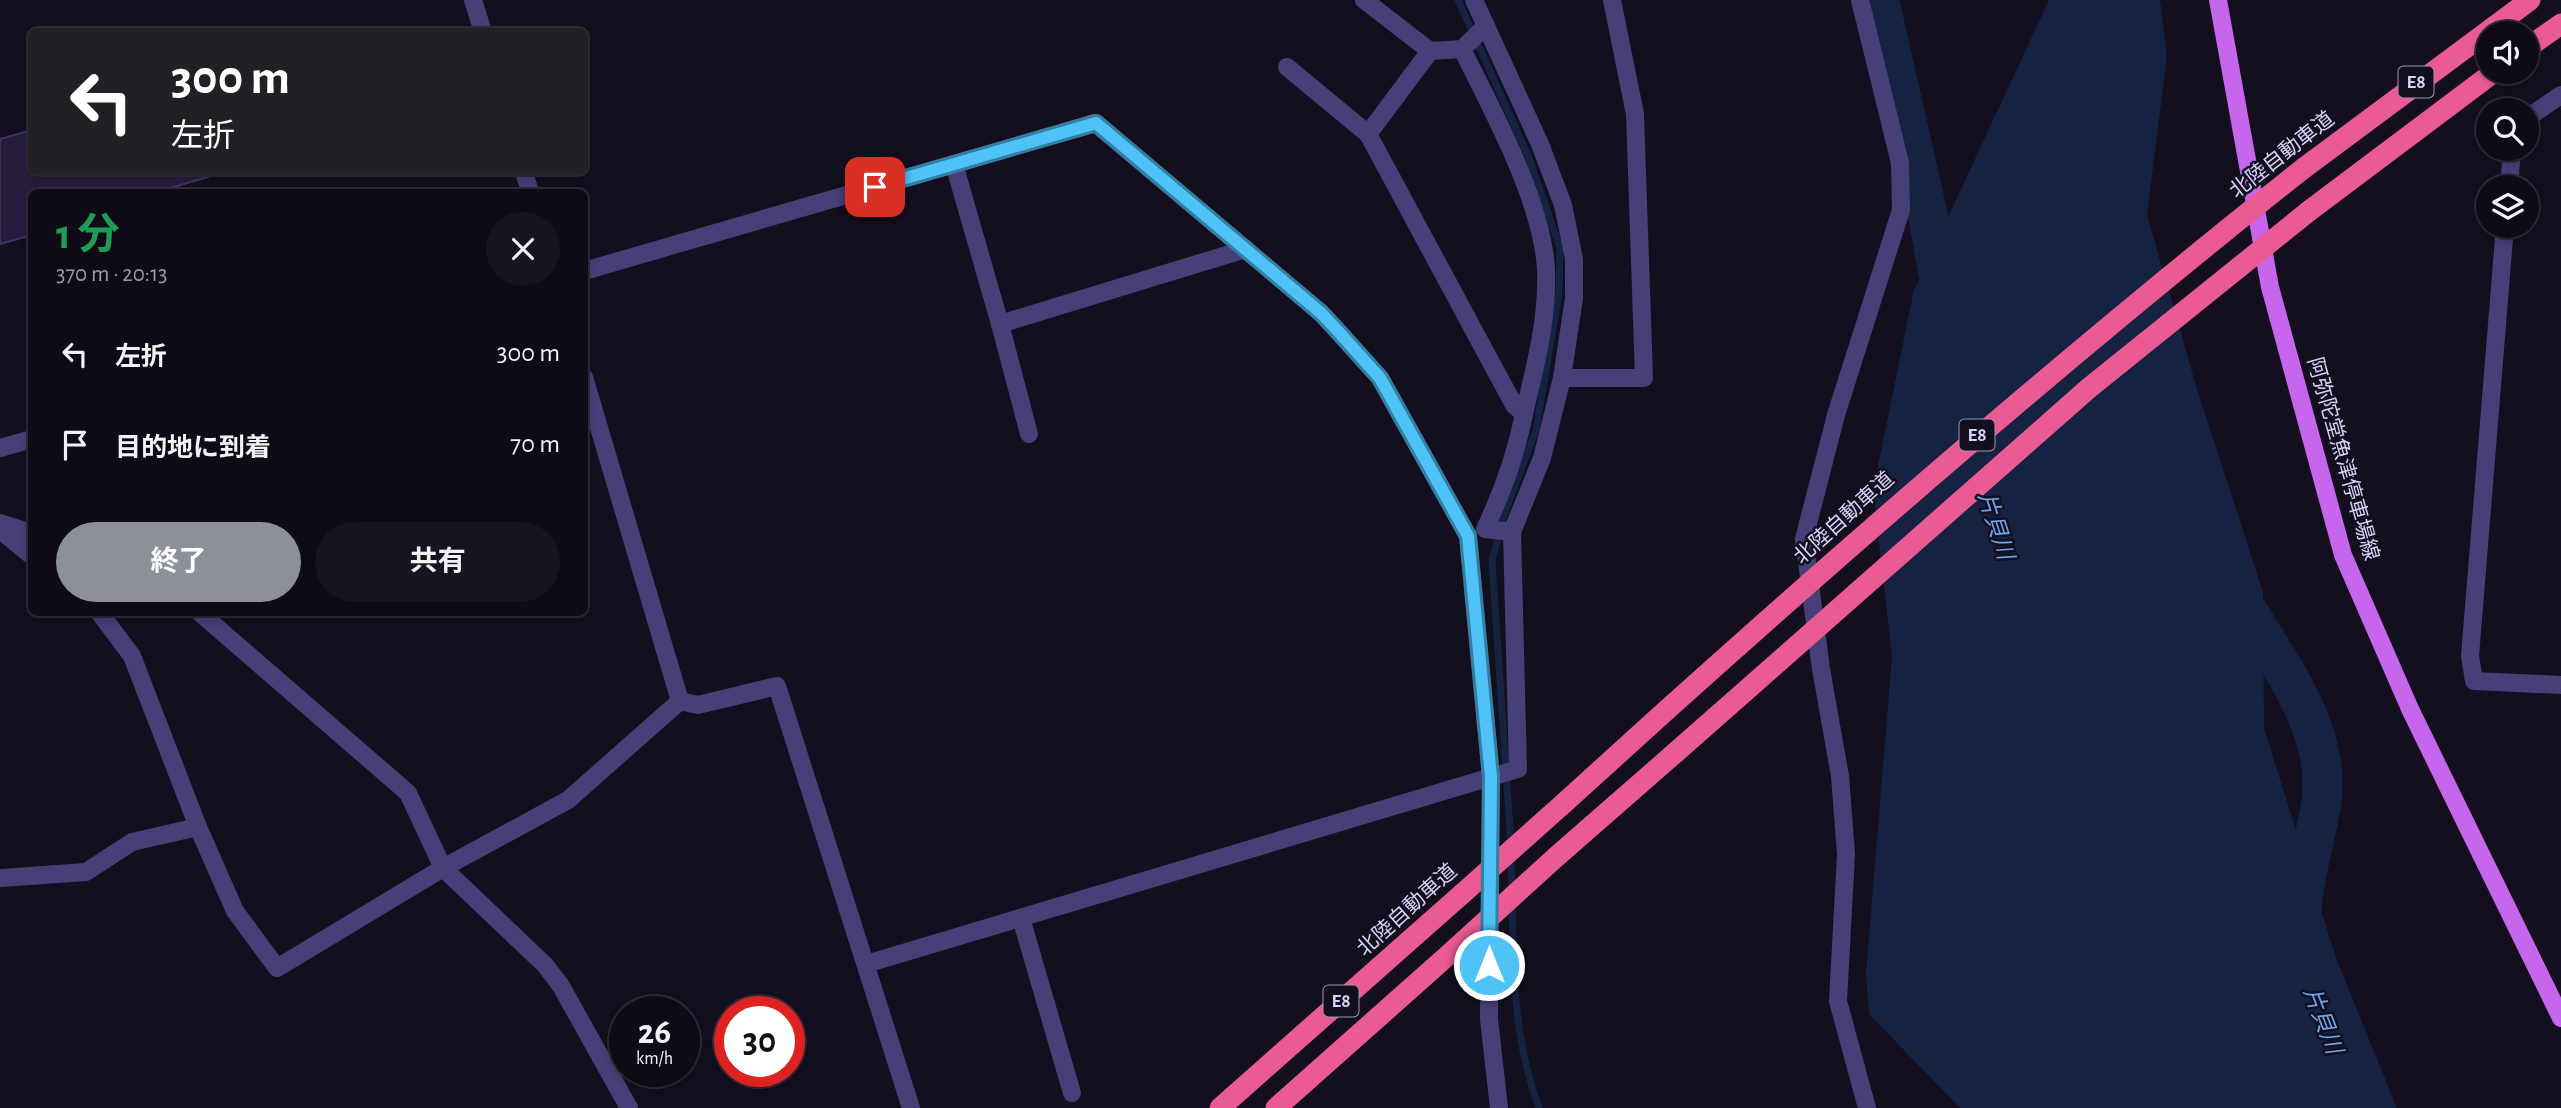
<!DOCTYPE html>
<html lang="ja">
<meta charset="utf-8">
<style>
body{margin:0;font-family:"Alegreya Sans","Noto Sans JP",sans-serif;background:#17141f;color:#f1f3f6;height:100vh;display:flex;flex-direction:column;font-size:26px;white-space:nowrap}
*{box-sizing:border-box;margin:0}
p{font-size:23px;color:#9b9ba1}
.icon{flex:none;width:38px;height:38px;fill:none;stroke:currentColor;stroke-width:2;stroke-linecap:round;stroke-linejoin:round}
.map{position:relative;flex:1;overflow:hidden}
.side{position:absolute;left:28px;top:189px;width:560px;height:427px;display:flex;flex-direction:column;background:#0e0b16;border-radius:10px;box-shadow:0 4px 10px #0003,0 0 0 2px #2e2b35}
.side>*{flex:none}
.guide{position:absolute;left:28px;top:28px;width:560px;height:147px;border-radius:10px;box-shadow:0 4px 10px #0003,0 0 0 2px #2e2b35;background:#202124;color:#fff;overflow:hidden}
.fabs{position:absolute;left:2476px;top:21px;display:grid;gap:14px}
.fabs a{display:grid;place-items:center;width:63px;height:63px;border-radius:50%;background:#0e0b16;box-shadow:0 4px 10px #0003,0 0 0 2px #2e2b35;font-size:35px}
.speed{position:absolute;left:609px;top:996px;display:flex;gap:14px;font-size:35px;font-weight:700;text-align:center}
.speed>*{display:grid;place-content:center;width:91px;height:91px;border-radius:50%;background:#0e0b16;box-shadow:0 4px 10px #0003,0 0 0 2px #2e2b35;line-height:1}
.speed small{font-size:18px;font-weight:400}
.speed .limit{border:10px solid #d22;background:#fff;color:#111}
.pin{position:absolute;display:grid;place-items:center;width:60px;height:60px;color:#fff;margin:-30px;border-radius:14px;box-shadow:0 4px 10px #0006}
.me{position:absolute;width:77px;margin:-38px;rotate:0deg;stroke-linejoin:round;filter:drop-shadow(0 0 5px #0008)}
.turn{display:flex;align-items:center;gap:24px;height:147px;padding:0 28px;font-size:32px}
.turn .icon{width:91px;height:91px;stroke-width:2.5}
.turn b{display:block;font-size:49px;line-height:60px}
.round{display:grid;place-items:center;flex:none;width:74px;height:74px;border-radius:37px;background:#17141f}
.headline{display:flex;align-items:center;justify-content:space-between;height:119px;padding:0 28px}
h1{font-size:42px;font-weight:700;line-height:52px;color:#1e9e55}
.primary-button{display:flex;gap:14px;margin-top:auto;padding:14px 28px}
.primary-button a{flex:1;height:80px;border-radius:42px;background:#8c9099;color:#fff;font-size:28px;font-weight:700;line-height:80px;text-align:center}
.primary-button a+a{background:#17141f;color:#f1f3f6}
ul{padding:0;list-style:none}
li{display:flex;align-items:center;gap:21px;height:91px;padding:0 28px}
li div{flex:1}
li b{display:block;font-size:26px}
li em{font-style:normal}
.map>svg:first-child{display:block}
</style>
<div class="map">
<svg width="2561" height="1108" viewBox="0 0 2561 1108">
<rect width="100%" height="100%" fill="#130f1e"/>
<path fill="#152242" d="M2049 0H2160L2167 56 2147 215 2197 389 2263 592 2264 728 2336 958 2397 1108H1960L1869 1014 1866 973 1892 657 1873 490 1914 290Z"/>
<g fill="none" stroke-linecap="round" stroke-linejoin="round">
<g stroke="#152242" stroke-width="7">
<path d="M1458 0 1529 158 1560 248 1559 293 1536 430 1504 515 1492 561 1511 845"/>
<path d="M1511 857 1512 890"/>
<path d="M1512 902C1514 978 1513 1036 1539 1108"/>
</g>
<g stroke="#152242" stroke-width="40">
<path d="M1879 0 1928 216 1943 299"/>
<path d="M2237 592C2271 657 2333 724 2321 804 2315 843 2302 879 2301 920"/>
</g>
</g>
<path fill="#261d3c" stroke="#413266" stroke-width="2" d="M32 130V172H210L211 176 157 192H32V235L0 244V139Z"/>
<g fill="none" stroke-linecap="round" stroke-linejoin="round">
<g stroke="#473f77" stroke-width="18">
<path d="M473 0 483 32"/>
<path d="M1364 0 1430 51 1462 49 1486 26"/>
<path d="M1860 0 1900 163 1901 210 1836 415 1804 539 1821 669 1840 776 1846 854 1838 1001 1867 1108"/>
<path d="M1287 67 1368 134 1430 51"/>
<path d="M2527 118 2561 95"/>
<path d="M1368 134 1514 405 1524 414C1535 367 1548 319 1546 270 1543 203 1492 109 1462 49"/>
<path d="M954 164 1000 324 1246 249"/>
<path d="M524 172 530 192"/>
<path d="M2509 187 2512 149"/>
<path d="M2505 226 2470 656 2474 681 2561 685"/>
<path d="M584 271 1095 123 1321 313 1380 378 1468 536 1491 777 1489 1019 1499 1108"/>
<path d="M1000 324 1029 434"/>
<path d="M584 377 680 701"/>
<path d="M1562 378H1644L1635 114 1612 0"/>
<path d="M0 448 32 439"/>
<path d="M0 523 32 533"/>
<path d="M0 530 32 556"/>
<path d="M1512 532 1485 529C1503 491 1516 455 1524 414"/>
<path d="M99 612 132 656 198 827"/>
<path d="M199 612 408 793 443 868 545 965 561 986 629 1108"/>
<path d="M680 701 698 705 777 686 911 1108"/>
<path d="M1 878 86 872 132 842 198 827 235 911 277 968 443 868 568 800 680 701"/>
<path d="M1021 918 1072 1093"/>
<path d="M866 964 1518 769 1512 532 1542 458 1562 378 1574 298V259L1563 205 1540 144 1474 0"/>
</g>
<path stroke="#c666ec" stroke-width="18" d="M2218 0 2270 287 2343 555 2410 709 2561 1018"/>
<g stroke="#eb5b93" stroke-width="21">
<path d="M2527 48 2561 24"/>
<path d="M2304 168 2530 0"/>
<path d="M2309 211 2494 72"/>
<path d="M1563 804 1660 716"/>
<path d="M1556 857 1675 753"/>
<path d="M1220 1108 1462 894"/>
<path d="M1276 1108 1455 949"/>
</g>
<g stroke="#eb5b93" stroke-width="21">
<path d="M1660 716C1870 527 2083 343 2304 168"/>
<path d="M1675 753 2089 388 2309 211"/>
<path d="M1462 894 1563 804"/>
<path d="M1455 949 1556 857"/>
</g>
</g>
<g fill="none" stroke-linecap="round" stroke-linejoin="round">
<defs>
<path id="route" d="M875 187 1096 123 1321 313 1336 329 1380 378 1468 536 1491 777 1489 965"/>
</defs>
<use href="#route" stroke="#337fa1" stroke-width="18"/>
<use href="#route" stroke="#4fc3f7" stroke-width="12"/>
</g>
<g text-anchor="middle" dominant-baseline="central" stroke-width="5" stroke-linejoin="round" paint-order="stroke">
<g fill="#130f1e" stroke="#9e97b7" stroke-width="2">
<rect x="2398.5" y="66.5" width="35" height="31" rx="5"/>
<rect x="1959.5" y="419.5" width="35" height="31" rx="5"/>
<rect x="1323.5" y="985.5" width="35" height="31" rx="5"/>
</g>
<g font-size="19" font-weight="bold" fill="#dad1f9">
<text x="2416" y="82">E8</text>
<text x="1977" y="435">E8</text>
<text x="1341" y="1001">E8</text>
</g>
<g font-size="21" fill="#dad1f9" stroke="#130f1e">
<text transform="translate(2282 155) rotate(-38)">北陸自動車道</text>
<text transform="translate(2343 459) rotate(74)">阿弥陀堂魚津停車場線</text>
<text transform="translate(1844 518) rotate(-42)">北陸自動車道</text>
<text transform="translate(1407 910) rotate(-42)">北陸自動車道</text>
</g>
<g font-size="23" font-style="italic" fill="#6ca5ed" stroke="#130f1e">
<text transform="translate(1995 526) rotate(72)">片貝川</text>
<text transform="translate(2322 1021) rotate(69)">片貝川</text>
</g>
</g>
</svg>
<div class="fabs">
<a><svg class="icon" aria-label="sound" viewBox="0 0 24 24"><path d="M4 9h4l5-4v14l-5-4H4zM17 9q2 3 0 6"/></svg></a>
<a><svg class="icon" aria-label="search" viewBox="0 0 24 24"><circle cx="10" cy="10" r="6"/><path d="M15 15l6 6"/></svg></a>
<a><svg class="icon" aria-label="layers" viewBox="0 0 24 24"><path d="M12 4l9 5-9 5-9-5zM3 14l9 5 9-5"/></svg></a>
</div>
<div class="speed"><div>26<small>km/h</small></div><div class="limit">30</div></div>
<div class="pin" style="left:875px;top:187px;background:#d93025"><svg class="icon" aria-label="arrive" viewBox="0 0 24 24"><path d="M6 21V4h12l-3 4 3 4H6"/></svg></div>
<svg class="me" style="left:1489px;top:965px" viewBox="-20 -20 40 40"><circle r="17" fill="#4fc3f7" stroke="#fff" stroke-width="3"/><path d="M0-11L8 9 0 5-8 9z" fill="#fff"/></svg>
<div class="guide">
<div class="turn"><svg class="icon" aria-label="left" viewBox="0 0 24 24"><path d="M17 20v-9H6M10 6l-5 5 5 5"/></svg><div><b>300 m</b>左折</div></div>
</div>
<section class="side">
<div class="headline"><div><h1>1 分</h1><p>370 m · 20:13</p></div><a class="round"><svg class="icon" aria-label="close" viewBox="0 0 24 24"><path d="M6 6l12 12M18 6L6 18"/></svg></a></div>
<ul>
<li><svg class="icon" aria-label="left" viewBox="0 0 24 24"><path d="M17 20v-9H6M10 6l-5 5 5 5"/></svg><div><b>左折</b></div><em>300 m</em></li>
<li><svg class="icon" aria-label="arrive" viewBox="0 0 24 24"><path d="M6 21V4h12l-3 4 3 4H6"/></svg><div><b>目的地に到着</b></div><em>70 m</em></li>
</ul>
<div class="primary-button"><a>終了</a><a>共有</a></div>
</section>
</div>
